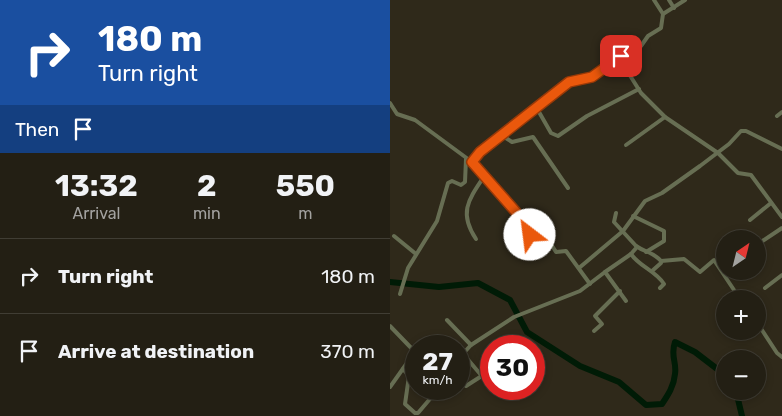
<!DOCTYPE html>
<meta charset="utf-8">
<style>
body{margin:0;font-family:Rubik,sans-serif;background:#2b271d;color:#f1f3f6;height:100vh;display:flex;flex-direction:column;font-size:19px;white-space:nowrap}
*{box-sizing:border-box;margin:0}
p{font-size:16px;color:#a3a2a0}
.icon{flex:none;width:28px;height:28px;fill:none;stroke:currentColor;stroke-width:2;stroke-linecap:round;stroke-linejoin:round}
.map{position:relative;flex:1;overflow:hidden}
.sheet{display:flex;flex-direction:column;background:#231f14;width:390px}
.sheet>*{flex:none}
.hud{background:#1a4fa0;color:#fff;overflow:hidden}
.needle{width:32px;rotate:35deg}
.buttons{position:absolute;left:326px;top:230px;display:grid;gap:10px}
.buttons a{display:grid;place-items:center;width:50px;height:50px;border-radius:50%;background:#231f14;box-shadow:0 2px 8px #0003,0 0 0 1px #403d34;font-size:25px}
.speed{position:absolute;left:15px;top:335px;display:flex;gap:10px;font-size:25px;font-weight:700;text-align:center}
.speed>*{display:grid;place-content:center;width:65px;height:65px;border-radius:50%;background:#231f14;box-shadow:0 2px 8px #0003,0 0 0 1px #403d34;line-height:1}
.speed small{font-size:12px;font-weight:400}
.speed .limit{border:8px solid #d22;background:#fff;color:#111}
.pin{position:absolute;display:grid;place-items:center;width:42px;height:42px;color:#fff;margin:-21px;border-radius:10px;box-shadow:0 2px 8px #0006}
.me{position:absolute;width:55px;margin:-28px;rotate:330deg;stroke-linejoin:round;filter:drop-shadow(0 0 4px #0008)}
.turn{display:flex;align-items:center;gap:18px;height:105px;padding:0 15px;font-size:22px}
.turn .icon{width:65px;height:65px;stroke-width:2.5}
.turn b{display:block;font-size:35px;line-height:42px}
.then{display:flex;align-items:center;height:48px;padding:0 15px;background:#0003;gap:10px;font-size:19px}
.eta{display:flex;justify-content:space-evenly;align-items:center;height:85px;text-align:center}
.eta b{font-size:30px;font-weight:700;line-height:35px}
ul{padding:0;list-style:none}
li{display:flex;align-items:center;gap:15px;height:75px;padding:0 15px;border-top:1px solid #403d34}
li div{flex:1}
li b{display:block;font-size:19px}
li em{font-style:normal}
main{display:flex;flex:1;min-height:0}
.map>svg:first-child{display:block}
</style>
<main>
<section class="sheet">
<div class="hud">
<div class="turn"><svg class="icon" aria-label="right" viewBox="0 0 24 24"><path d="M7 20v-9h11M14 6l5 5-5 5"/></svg><div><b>180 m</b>Turn right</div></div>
<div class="then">Then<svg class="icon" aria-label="arrive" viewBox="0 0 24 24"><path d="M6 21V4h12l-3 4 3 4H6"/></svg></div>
</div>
<div class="eta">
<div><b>13:32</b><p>Arrival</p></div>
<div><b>2</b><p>min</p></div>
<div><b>550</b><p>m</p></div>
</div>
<ul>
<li><svg class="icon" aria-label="right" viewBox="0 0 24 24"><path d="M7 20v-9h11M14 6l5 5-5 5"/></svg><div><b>Turn right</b></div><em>180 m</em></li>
<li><svg class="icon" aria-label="arrive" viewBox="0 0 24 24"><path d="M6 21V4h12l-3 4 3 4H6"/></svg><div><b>Arrive at destination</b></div><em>370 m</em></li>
</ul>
</section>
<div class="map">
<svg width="392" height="416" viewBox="0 0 392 416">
<rect width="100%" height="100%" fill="#2f291a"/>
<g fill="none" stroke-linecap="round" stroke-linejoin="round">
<g stroke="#001b06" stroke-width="6">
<path d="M0 282 49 287 88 283 120 300 137 332 190 366 229 382 256 405 272 404C278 395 284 386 285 374 287 362 280 356 285 342L305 352 335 375"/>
<path d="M346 391 352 416"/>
</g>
<g stroke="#676e53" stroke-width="4">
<path d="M264 0 273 14"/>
<path d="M279 0 284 8"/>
<path d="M295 0 273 14 271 28 258 36 251 46 229 58 251 93 275 117 328 153 348 173 361 175 392 217"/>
<path d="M0 103 7 114 25 120 82 162 126 212 140 234 152 230 166 252 176 251 200 284"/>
<path d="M143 110 152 101 179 81 202 77 229 58"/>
<path d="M387 116 392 112"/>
<path d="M111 135 122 142 143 137 178 188"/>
<path d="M236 145 275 117"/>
<path d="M82 162C93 148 123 122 139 112H149L161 133 168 136 197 116 249 89"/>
<path d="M226 213 224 222 247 247 241 254 215 272 236 301"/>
<path d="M243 216 274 231V241L256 252"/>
<path d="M360 220 381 203"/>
<path d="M4 236 26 254"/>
<path d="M86 239C68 212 79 199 95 175"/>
<path d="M368 244 392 228"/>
<path d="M246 246C256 253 262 251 271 261V263L262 271"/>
<path d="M123 248 141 234"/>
<path d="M241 254C250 267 266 271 274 284L270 288"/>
<path d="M271 261 294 259 310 272 324 260 350 299"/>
<path d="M189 268 233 231 255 201 272 193 310 166 339 144 351 131H356L392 149"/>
<path d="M375 288 392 275"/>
<path d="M10 294 18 268 47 221 58 183 62 181 71 185 75 182 76 159"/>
<path d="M57 320 81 345 124 317 190 291 215 272"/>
<path d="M368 324 387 353 392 357"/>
<path d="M0 326 26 353"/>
<path d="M204 331 212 324 205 316 230 291"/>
<path d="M43 346 56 338 66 346"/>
<path d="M69 349 91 375"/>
<path d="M69 358 81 345"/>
<path d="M13 369 19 376 15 404 25 413H28L45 393 54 389"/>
<path d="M69 380 76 386 101 370"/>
<path d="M0 387 17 363 26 356"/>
</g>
</g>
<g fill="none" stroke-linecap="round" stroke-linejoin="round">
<defs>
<path id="route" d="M140 235 126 212 82 162 90 152 179 82 202 77 231 56"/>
</defs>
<use href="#route" stroke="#983908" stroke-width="12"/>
<use href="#route" stroke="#ea580c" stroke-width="9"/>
</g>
</svg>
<div class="buttons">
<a><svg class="needle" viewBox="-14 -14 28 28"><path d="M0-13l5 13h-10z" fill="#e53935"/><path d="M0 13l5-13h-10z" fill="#a3a2a0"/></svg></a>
<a>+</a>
<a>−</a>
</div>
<div class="speed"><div>27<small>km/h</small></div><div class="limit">30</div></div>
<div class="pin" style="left:231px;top:56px;background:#d93025"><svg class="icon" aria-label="arrive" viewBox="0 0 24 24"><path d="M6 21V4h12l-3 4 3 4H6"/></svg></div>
<svg class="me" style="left:140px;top:235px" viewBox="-20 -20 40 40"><circle r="19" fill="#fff"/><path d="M0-13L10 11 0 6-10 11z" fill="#ea580c"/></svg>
</div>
</main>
